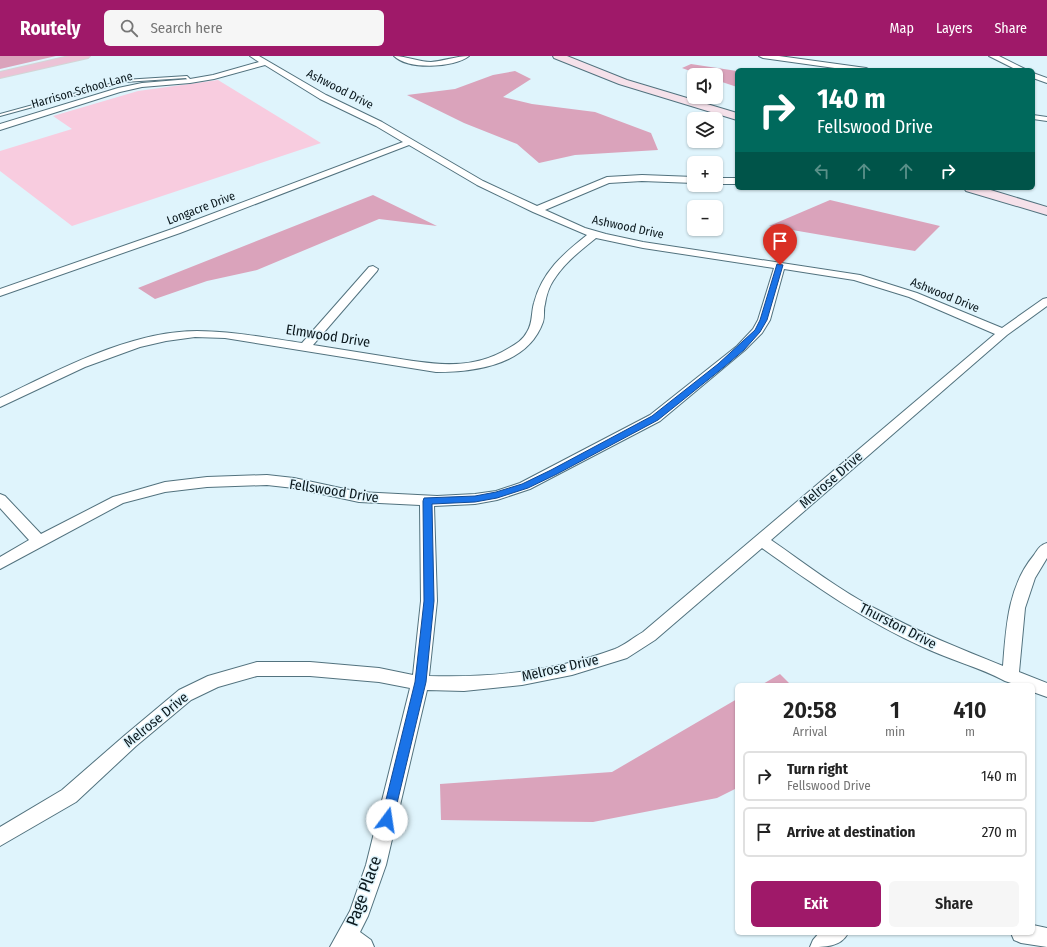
<!DOCTYPE html>
<meta charset="utf-8">
<style>
body{margin:0;font-family:"Fira Sans Condensed",sans-serif;background:#f6f6f6;color:#222;height:100vh;display:flex;flex-direction:column;font-size:15px;white-space:nowrap}
*{box-sizing:border-box;margin:0}
p{font-size:13px;color:#767676}
.icon{flex:none;width:22px;height:22px;fill:none;stroke:currentColor;stroke-width:2;stroke-linecap:round;stroke-linejoin:round}
.map{position:relative;flex:1;overflow:hidden}
.side{position:absolute;left:735px;top:627px;width:300px;height:252px;display:flex;flex-direction:column;background:#fff;border-radius:6px;box-shadow:0 1px 3px #0004}
.side>*{flex:none}
.banner{position:absolute;left:735px;top:12px;width:300px;height:122px;border-radius:6px;box-shadow:0 1px 3px #0004;background:#00695c;color:#fff;overflow:hidden}
.tools{position:absolute;left:687px;top:12px;display:grid;gap:8px}
.tools a{display:grid;place-items:center;width:36px;height:36px;border-radius:6px;background:#fff;box-shadow:0 1px 3px #0004;font-size:20px}
.pin{position:absolute;display:grid;place-items:center;width:34px;height:34px;color:#fff;margin:-41px -17px;border-radius:50% 50% 50% 0;rotate:-45deg;box-shadow:0 0 4px #0007}
.pin .icon{rotate:45deg}
.me{position:absolute;width:44px;margin:-22px;rotate:14deg;stroke-linejoin:round;filter:drop-shadow(0 0 3px #0008)}
.turn{display:flex;align-items:center;gap:14px;height:84px;padding:0 16px;font-size:18px}
.turn .icon{width:52px;height:52px;stroke-width:2.5}
.turn b{display:block;font-size:28px;line-height:34px}
.lanes{display:flex;align-items:center;height:38px;padding:0 16px;background:#0003;justify-content:center;gap:20px;direction:ltr}
.lanes .off{opacity:.35}
.eta{display:flex;justify-content:space-evenly;align-items:center;height:68px;text-align:center}
.eta b{font-size:24px;font-weight:600;line-height:28px}
.primary-button{display:flex;gap:8px;margin-top:auto;padding:8px 16px}
.primary-button a{flex:1;height:46px;border-radius:6px;background:#9f1969;color:#fff;font-size:16px;font-weight:600;line-height:46px;text-align:center}
.primary-button a+a{background:#f6f6f6;color:#222}
ul{padding:0;list-style:none}
li{display:flex;align-items:center;gap:12px;height:50px;margin:0 8px 6px;padding:0 8px;border:2px solid #e0e0e0;border-radius:6px}
li div{flex:1}
li b{display:block;font-size:15px}
li em{font-style:normal}
header{display:flex;align-items:center;gap:24px;box-sizing:border-box;height:56px;padding:0 20px;background:#9f1969;color:#fff}
header strong{font-size:19px}
nav{display:flex;gap:22px;margin-inline-start:auto;font-size:14px}
.search{width:280px;height:36px;background:#f6f6f6;display:flex;align-items:center;gap:10px;box-sizing:border-box;padding:0 14px;border-radius:6px;color:#767676;font-size:15px}
.map>svg:first-child{display:block}
</style>
<header>
<strong>Routely</strong>
<div class="search"><svg class="icon" aria-label="search" viewBox="0 0 24 24"><circle cx="10" cy="10" r="6"/><path d="M15 15l6 6"/></svg>Search here</div>
<nav><a>Map</a><a>Layers</a><a>Share</a></nav>
</header>
<div class="map">
<svg width="1047" height="891" viewBox="0 0 1047 891">
<rect width="100%" height="100%" fill="#dff4fc"/>
<path fill="#f8ccdf" d="M218 24 321 87 72 170 0 115V95L72 73 53 60 138 35Z"/>
<g fill="#daa3bb">
<path d="M0 0H56L0 13Z"/>
<path d="M691 8 737 15V31L716 24V19H701L682 12Z"/>
<path d="M515 15 531 23 503 41 532 48 595 56 651 77 658 94 575 99 539 107 517 88 464 67 407 39 455 33 493 19Z"/>
<path d="M373 139 437 170 379 163 257 214 207 225 155 243 138 232Z"/>
<path d="M830 144 940 170 915 195 769 170Z"/>
<path d="M780 618 791 629H761Z"/>
<path d="M737 643V732L717 742 593 766 441 764 440 728 612 716Z"/>
</g>
<g fill="none" stroke-linecap="round" stroke-linejoin="round">
<defs>
<path id="lane" d="M187 20 191 24V26H189L186 22 124 26 0 60V58L124 24Z"/>
<g id="street">
<path d="M250 0H259L326 39 382 66 483 125 537 150 607 121 642 119 694 121V127L642 125 609 127 545 154 585 172 606 178 643 186 860 219 917 237 1002 272 1043 243 1047 242V250L1007 279 771 484C806 508 840 535 878 554 918 576 961 593 1003 610 1006 571 1008 530 1034 499 1038 493 1040 489 1047 487V502L1035 522 1025 552 1019 616 1047 627V641L1033 636V629H1017L1005 625C979 611 950 604 923 591 865 565 814 529 762 492L655 584 627 602 572 619 522 629 464 635 427 634 386 809 368 860 360 876 371 884 374 891H330L350 855 366 809 410 632 379 626 310 620H257L218 631 191 644 136 690 76 746 0 790V771L62 734 124 680 179 634 208 620 257 606H310L379 612 413 619 421 545 420 449 359 446 294 432 267 429 207 431 165 436 123 447 0 513V501L29 484 0 452V438L5 440 41 478 113 441 165 426 207 421 267 419 294 422 359 436 437 440 475 438 496 435 520 427 650 359 737 290 753 273 758 264 774 212 643 192 596 182C580 195 564 207 553 225 549 231 546 241 545 248 543 254 545 260 543 266 528 309 475 316 436 316L225 282 195 281 166 285 140 291 85 311 0 351V342C59 314 130 275 197 275 232 275 267 282 302 287L369 211 373 210 378 213 377 215 313 289C338 293 363 297 388 301 431 308 470 316 509 292 516 288 523 284 527 276 533 267 531 257 534 247 542 216 563 198 587 179L533 156 477 129 409 89 180 177 0 240V233L172 173 403 86 376 70 320 43 265 9 214 23 190 27 142 31 120 36 0 74V68L118 32 142 27 190 23 213 19 259 6ZM784 213 854 224 909 241 995 278 643 576C634 581 625 589 615 593 556 615 491 622 429 620L437 545 434 450 475 448 497 444 530 433 660 365 745 294 762 277 770 264Z"/>
<path d="M394 0C407 0 418 6 431 6 444 5 456 0 469 0 454 12 408 14 394 0Z"/>
<path d="M759 0H779L866 12 870 14H849L763 2Z"/>
<path d="M989 0H999L1027 14H1017Z"/>
<path d="M1033 17 1047 22V27L1033 22Z"/>
<path d="M1033 59 1047 61V65L1033 63Z"/>
<rect x="716" y="122" width="21" height="6"/>
<path d="M1033 869 1047 872V891L1021 887 1014 884 1011 877H1033Z"/>
<path d="M819 877H848C841 891 825 891 810 891L813 884Z"/>
</g>
<g id="secondary">
<path d="M553 0H567L627 24 737 57V64L619 28 554 2Z"/>
<path d="M964 132H984L1047 151V159L966 135Z"/>
</g>
<path id="primary" d="M69 0H90L88 2 0 22V16Z"/>
</defs>
<use href="#lane" stroke="#52727e" stroke-width="2"/>
<use href="#street" stroke="#52727e" stroke-width="2"/>
<use href="#secondary" stroke="#52727e" stroke-width="2"/>
<use href="#primary" stroke="#d3d5d6" stroke-width="2"/>
<use href="#lane" fill="#fff" fill-rule="evenodd"/>
<use href="#street" fill="#fff" fill-rule="evenodd"/>
<use href="#secondary" fill="#f5e1ea" fill-rule="evenodd"/>
<use href="#primary" fill="#ecc3d6" fill-rule="evenodd"/>
</g>
<path fill="#1a73e8" stroke="#114b97" d="M777 208 783 209 767 264 760 276 744 294 724 311 658 364 557 418 528 432 497 442 475 446 432 448 434 545 426 626 393 764 391 768 387 769 382 768 381 764 415 626 424 545 423 445 424 442 475 440 496 436 522 428 551 414 652 360 718 308 755 274 760 264Z"/>
<g text-anchor="middle" dominant-baseline="central" stroke-width="3" stroke-linejoin="round" paint-order="stroke">
<g font-size="12" fill="#0b181d" stroke="#dff4fc">
<text transform="translate(340 33) rotate(27)">Ashwood Drive</text>
<text transform="translate(82 34) rotate(-16)">Harrison School Lane</text>
<text transform="translate(201 152) rotate(-21)">Longacre Drive</text>
<text transform="translate(628 171) rotate(12)">Ashwood Drive</text>
<text transform="translate(945 239) rotate(22)">Ashwood Drive</text>
</g>
<g font-size="14" fill="#0b181d" stroke="#dff4fc">
<text transform="translate(328 280) rotate(9)">Elmwood Drive</text>
<text transform="translate(831 424) rotate(-41)">Melrose Drive</text>
<text transform="translate(334 435) rotate(9)">Fellswood Drive</text>
<text transform="translate(898 570) rotate(27)">Thurston Drive</text>
<text transform="translate(560 612) rotate(-13)">Melrose Drive</text>
<text transform="translate(156 664) rotate(-39)">Melrose Drive</text>
</g>
<g font-size="17" fill="#0b181d" stroke="#dff4fc">
<text transform="translate(364 835) rotate(-70)">Page Place</text>
</g>
</g>
</svg>
<div class="tools">
<a><svg class="icon" aria-label="sound" viewBox="0 0 24 24"><path d="M4 9h4l5-4v14l-5-4H4zM17 9q2 3 0 6"/></svg></a>
<a><svg class="icon" aria-label="layers" viewBox="0 0 24 24"><path d="M12 4l9 5-9 5-9-5zM3 14l9 5 9-5"/></svg></a>
<a>+</a>
<a>−</a>
</div>
<div class="pin" style="left:780px;top:209px;background:#d93025"><svg class="icon" aria-label="arrive" viewBox="0 0 24 24"><path d="M6 21V4h12l-3 4 3 4H6"/></svg></div>
<svg class="me" style="left:387px;top:764px" viewBox="-20 -20 40 40"><circle r="19" fill="#fff"/><path d="M0-13L10 11 0 6-10 11z" fill="#1a73e8"/></svg>
<div class="banner">
<div class="turn"><svg class="icon" aria-label="right" viewBox="0 0 24 24"><path d="M7 20v-9h11M14 6l5 5-5 5"/></svg><div><b>140 m</b>Fellswood Drive</div></div>
<div class="lanes"><svg class="icon off" aria-label="left" viewBox="0 0 24 24"><path d="M17 20v-9H6M10 6l-5 5 5 5"/></svg><svg class="icon off" aria-label="ahead" viewBox="0 0 24 24"><path d="M12 20V5M6 11l6-6 6 6"/></svg><svg class="icon off" aria-label="ahead" viewBox="0 0 24 24"><path d="M12 20V5M6 11l6-6 6 6"/></svg><svg class="icon" aria-label="right" viewBox="0 0 24 24"><path d="M7 20v-9h11M14 6l5 5-5 5"/></svg></div>
</div>
<section class="side">
<div class="eta">
<div><b>20:58</b><p>Arrival</p></div>
<div><b>1</b><p>min</p></div>
<div><b>410</b><p>m</p></div>
</div>
<ul>
<li><svg class="icon" aria-label="right" viewBox="0 0 24 24"><path d="M7 20v-9h11M14 6l5 5-5 5"/></svg><div><b>Turn right</b><p>Fellswood Drive</p></div><em>140 m</em></li>
<li><svg class="icon" aria-label="arrive" viewBox="0 0 24 24"><path d="M6 21V4h12l-3 4 3 4H6"/></svg><div><b>Arrive at destination</b></div><em>270 m</em></li>
</ul>
<div class="primary-button"><a>Exit</a><a>Share</a></div>
</section>
</div>
